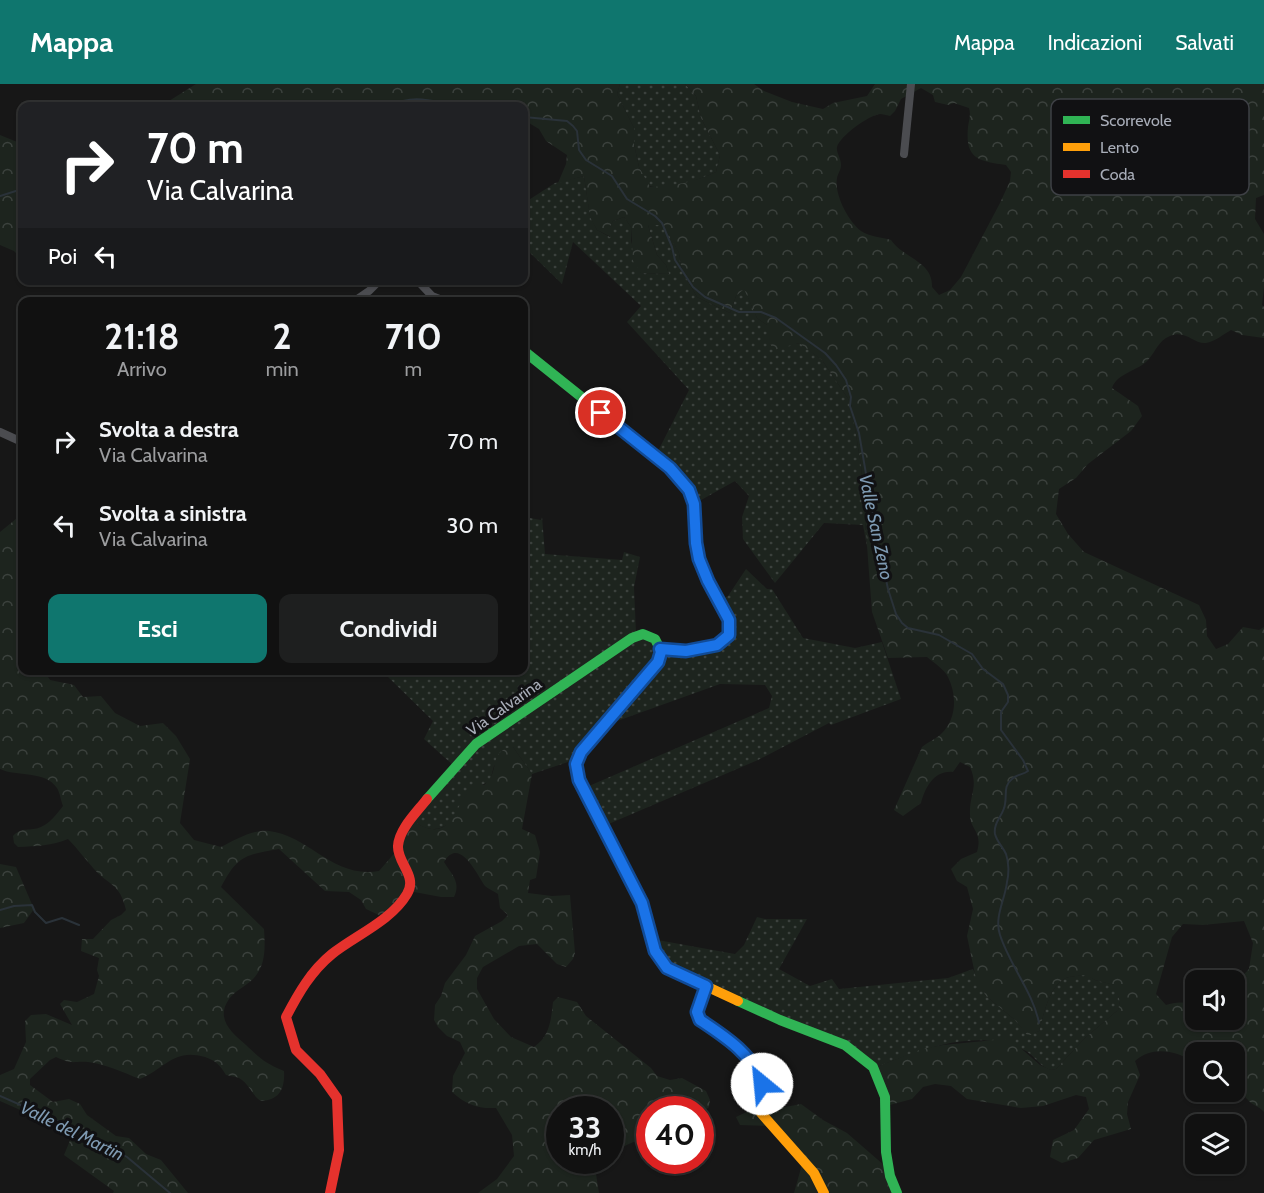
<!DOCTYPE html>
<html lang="it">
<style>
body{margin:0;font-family:Cabin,sans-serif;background:#1e1f1f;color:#f1f3f6;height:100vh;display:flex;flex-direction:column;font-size:22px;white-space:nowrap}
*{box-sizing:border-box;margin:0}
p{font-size:20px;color:#9c9d9f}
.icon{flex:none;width:33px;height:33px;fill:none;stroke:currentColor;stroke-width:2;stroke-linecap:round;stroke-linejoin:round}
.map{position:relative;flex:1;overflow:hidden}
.side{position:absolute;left:18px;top:213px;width:510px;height:378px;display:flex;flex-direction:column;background:#111;border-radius:12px;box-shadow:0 2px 4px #0004,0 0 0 2px #303131}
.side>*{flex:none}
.top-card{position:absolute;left:18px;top:18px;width:510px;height:183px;border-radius:12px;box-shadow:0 2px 4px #0004,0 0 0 2px #303131;background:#202124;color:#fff;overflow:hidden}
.fabs{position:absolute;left:1185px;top:886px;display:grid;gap:12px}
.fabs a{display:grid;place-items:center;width:60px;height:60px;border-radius:12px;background:#111;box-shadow:0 2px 4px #0004,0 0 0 2px #303131;font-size:30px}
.speed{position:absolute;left:546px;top:1012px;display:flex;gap:12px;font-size:30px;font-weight:700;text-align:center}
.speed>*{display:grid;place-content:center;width:78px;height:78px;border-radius:50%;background:#111;box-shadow:0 2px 4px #0004,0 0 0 2px #303131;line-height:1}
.speed small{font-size:15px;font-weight:400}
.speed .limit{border:9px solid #d22;background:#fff;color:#111}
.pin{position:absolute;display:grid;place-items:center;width:51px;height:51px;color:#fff;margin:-26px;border:3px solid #fff;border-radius:50%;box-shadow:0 2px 6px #0007}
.me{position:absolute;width:66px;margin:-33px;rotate:332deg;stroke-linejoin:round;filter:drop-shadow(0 0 4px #0008)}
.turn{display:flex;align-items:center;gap:21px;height:126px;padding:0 30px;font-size:27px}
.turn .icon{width:78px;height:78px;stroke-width:2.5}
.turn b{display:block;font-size:42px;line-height:51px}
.then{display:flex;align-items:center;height:57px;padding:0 30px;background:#0003;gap:12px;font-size:22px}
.eta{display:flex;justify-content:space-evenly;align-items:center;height:102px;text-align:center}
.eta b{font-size:36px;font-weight:700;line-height:42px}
.button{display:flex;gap:12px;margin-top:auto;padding:12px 30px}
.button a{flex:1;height:69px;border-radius:12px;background:#0f766e;color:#fff;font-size:24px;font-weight:700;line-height:69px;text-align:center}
.button a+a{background:#1e1f1f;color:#f1f3f6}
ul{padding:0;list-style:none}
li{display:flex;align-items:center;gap:18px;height:84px;padding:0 30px}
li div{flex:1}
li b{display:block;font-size:22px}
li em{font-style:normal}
header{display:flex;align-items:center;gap:36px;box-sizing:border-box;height:84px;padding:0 30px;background:#0f766e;color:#fff}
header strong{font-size:28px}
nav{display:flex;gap:33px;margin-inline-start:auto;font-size:21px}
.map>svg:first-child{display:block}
</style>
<header>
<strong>Mappa</strong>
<nav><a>Mappa</a><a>Indicazioni</a><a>Salvati</a></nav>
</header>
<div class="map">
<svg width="1264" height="1109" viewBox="0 0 1264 1109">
<defs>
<pattern id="grass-dots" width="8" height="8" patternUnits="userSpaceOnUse" patternTransform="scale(1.5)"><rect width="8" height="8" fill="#1d241e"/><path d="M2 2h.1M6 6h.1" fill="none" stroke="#3b413d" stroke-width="1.8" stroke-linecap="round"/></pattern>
<pattern id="forest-crowns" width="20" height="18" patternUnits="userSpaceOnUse" patternTransform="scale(1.5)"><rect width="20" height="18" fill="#1d241e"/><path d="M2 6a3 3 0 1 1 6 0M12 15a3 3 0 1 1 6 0" fill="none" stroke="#3b413d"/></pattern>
</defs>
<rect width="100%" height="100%" fill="#171717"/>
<g fill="url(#grass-dots)">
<path d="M620 0H685L696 12 701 34 720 71 716 88C696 97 670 107 648 102L639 83 634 60V44L617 10Z"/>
<path d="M584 92 590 132 597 146 610 153V143L613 137 624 133 631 143V157L641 189 669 190 666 181 657 171 648 141H664L679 169 682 187 697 213 730 229 736 212 744 204 757 234 767 241V255L788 261 800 259 822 276 851 319 861 382 867 463 863 441 824 439 775 499 743 455 742 433 749 412 735 397 694 420 689 406 655 373 689 306 627 238 641 222 573 158 562 200 524 163V119L555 99Z"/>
<path d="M524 433 541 436 542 433 545 470 622 476 624 468 640 473 634 503 636 549 647 552 656 564 653 577 686 567 717 561 728 551 719 517 728 512 746 485 767 505H772L803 554 855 564 882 558 901 615 831 641 829 639 758 676 604 742 582 705 769 624 772 612 765 601 720 600 595 645 574 676 532 690 513 663 494 682 490 697C483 701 474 704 468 709 463 714 461 724 457 730 443 750 429 748 411 736L454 682 424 655 433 637 387 592 396 586H524V553L528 543 524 539Z"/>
<path d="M757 833 765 835H807L779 885 810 902 832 895 839 905 948 894 973 885 986 912 1015 936 1028 951 1039 947C1044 930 1049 902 1066 894 1071 892 1080 892 1086 890L1095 896 1115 901 1120 917 1118 926 1085 954 1056 985 1051 986C1040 983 1035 972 1026 967 976 942 921 966 874 984L856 971 667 883 652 855 735 870 744 861Z"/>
</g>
<g fill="url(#forest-crowns)" fill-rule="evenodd">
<path d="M196 0H620L617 10 634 44V60L639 83 650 103C674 102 694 98 716 88L720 71 701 34 696 12 685 0H754L764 7 792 18 823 25 833 19 867 12 875 0H1264V111L1256 114 1255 135 1264 150V203L1262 221 1264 223V254L1242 251 1231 246C1224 250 1214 258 1206 259 1193 260 1186 245 1170 252 1158 257 1156 267 1148 276 1138 287 1117 289 1112 304L1138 322 1142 332 1131 347 1088 380 1076 394 1059 405 1056 430 1068 450 1084 468 1199 521 1206 536 1207 552 1216 565 1228 560 1243 543 1259 546 1264 543V1028C1259 1022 1252 1021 1248 1016 1235 1003 1235 986 1234 969H1196L1195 978C1176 967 1153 961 1135 977L1140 991 1128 1018 1127 1030 1131 1045 1094 1056 1078 1074 1062 1079 1050 1073 1053 1056 1074 1046 1089 1025 1086 1013 1076 1011 1043 1022 1021 1024 967 1015 951 1002 935 1000 923 1003 912 1015 886 1022 874 984 922 965 943 961 1005 955 1016 960 1040 981 1051 986 1056 985 1085 954 1118 926 1120 917 1114 901 1095 896 1086 891C1080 892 1071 892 1066 894 1049 902 1044 930 1039 947L1028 952 1015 936 986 912 976 895 967 852 973 825 967 803 957 797 951 785 961 775 977 768C983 747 970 746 970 731 969 711 979 703 970 683L960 678 953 688C934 686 925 704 921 719L903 732 894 726 922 663C928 658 936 655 941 650 957 635 957 611 948 593 944 585 934 579 927 573L888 574 872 528 861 382 851 319 822 276 799 259 774 266 767 255V241L757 234 744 205 736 212 730 229 697 213 682 187 679 169 663 141H648L657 171 666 181 669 190 641 189 633 177 631 143 624 133 613 137 610 143 611 153 597 146 590 133 584 92 558 99 566 80 567 71 546 57 539 45 524 36V22H161ZM921 4 933 11 935 18 948 21 954 19 969 24C971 31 969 36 968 43 965 75 978 77 1006 81L1011 88 1010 97 1000 119 961 193 950 206 939 211 932 203C933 177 904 175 891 156 882 153 870 153 861 147 848 137 834 110 837 94 838 89 841 86 841 81 841 74 836 69 837 63 840 52 869 31 880 30 883 30 886 31 890 32L895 27 901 15ZM1244 837 1253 859 1249 885 1235 900 1234 936H1228V941L1218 936H1196L1195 923C1187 917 1176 918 1166 921L1156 910 1172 853 1183 840 1203 841Z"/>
<path d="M0 51 22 60V175L14 167 0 161Z"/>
<path d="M22 430V586L44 587 50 596 74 601 83 613 101 612 115 629 140 642 163 639 176 652 190 675 180 739 194 756 221 763C235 756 253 745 269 747 310 752 333 795 379 787L398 765 411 736C457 766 452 714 478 699L484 701C501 689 487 666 513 663L532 690 522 745 535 751 540 768 536 794 530 796 528 809 552 812 570 811 575 869 573 875 566 883 557 880 537 860 519 862 483 883 477 894V905L494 935 511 953 534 963C550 952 551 936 553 918L558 913 577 918 586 932 651 984 657 992 670 996 682 994 706 1007 710 1016 709 1023 701 1030 700 1026H650L649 1051 611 1068 610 1026H560V1077H597L595 1084 599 1109H478L497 1095 514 1072 512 1051 496 1024C478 1025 465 1020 452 1008L453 992 465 969 460 958 447 952 438 943 434 936 435 921 441 912 445 899 466 871 475 852 502 837 508 831 500 824 498 810C494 807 488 805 485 802 478 793 460 751 444 778 452 791 461 798 454 813H441L409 807 383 833 366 825 361 816 349 808 325 807 279 765C245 771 238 771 221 803L264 845C265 860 266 878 257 890 250 901 236 905 229 915 215 935 232 949 246 961 261 975 265 979 284 987 285 1004 280 1016 261 1017 251 1011 248 996 236 993 232 992 229 992 226 991 220 981 216 977 205 973 174 964 167 983 140 995 124 989 106 980 88 978 72 977 73 981 56 973L50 976 30 995V1001L53 1018 69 1015 80 1020 87 1031 116 1052 129 1054 146 1070 161 1076 188 1109H113L114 1107 64 1071 71 1054 18 1025 0 1017V991L14 985 26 958 25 937 31 931 46 930 72 941 60 920 64 916 77 918 94 910 99 892 97 886 99 874 81 867 82 855H93L111 836 121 831 126 826C120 799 109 802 94 785 85 775 77 764 68 755 52 762 36 762 18 763L14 759 13 752C22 742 30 748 41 743 50 739 57 730 63 722 61 717 60 709 57 704 45 686 17 693 0 685V448Z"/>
<path d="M0 780 16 783 34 825 24 839 0 844Z"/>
<path d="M801 1020 823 1036 847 1049 885 1082 896 1109H794L801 1084V1075L773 1042 740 1041 736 1033 755 1024H780Z"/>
</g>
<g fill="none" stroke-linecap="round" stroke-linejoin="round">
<g stroke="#2a3239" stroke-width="2">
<path d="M389 22C416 9 433 18 460 22"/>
<path d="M524 33 567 37 573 42 577 47 579 66 586 76 612 92 627 115 655 132 662 139 672 163 675 176 693 203 705 213 739 228H761L776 234 825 269 836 281 846 296 851 313 850 322 859 349 877 454 888 505 896 530 902 539 908 544 939 551 972 570 983 585 1003 600 1008 611V618L1001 628V646L1023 676 1028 687C1023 691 1017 690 1012 695 1003 702 1007 711 1005 720 1004 731 993 738 995 750 997 758 1003 763 1006 770 1009 778 1009 790 1007 798 1005 816 994 833 1000 851 1010 882 1033 908 1039 939"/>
<path d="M0 112 22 105"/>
<path d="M0 826 14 822 32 821 35 828 46 839 62 834 79 841"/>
<path d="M0 1012 84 1049 127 1073 170 1109"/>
</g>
<g stroke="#4b4c50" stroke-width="8">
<path d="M904 70 911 0"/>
<path d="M417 196 432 212 447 218"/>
<path d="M353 218 369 207 380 196"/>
<path d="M0 348 22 358"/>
</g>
<g stroke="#30b455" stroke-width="10">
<path d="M524 267 670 384 685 400 694 420 698 469"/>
<path d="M427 715 476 660 632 554 643 550 655 555 661 567"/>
<path d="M738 917 780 936 845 961 873 983 885 1013 886 1068 890 1092 897 1109"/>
</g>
<g stroke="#ff9f0a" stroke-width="10">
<path d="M661 567 658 577 581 668 576 680 579 696 643 819 655 866 667 884 738 917"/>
<path d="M706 902 697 928 701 936 746 972 758 987 762 1000 760 1014 761 1029 814 1089 824 1109"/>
</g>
<g stroke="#e5322d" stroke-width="10">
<path d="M660 565 686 567 717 561 729 551V536L708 497 698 469"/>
<path d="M330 1109 339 1066 337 1014 320 990 296 966 286 933C298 910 311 887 332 870 356 851 391 837 407 810 418 792 397 779 398 762 399 745 417 728 427 715"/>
</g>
</g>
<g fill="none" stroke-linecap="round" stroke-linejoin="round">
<defs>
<path id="route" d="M601 329 670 384 689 406 694 420 696 459 699 475 708 497 729 536V551L717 561 686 567 660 565 661 568 658 578 581 668 576 680 579 696 642 819 655 867 667 884 706 902 697 928 700 936C724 952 754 971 762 1000"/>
</defs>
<use href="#route" stroke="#114b97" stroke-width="15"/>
<use href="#route" stroke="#1a73e8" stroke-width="10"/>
</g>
<g text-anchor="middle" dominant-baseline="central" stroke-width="6" stroke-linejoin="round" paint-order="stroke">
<g font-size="16" fill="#a8adb8" stroke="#111113">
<text transform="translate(504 623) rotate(-35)">Via Calvarina</text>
</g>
<g font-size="18" font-style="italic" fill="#7f9bb3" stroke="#111113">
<text transform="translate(876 443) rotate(78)">Valle San Zeno</text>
<text transform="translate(72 1047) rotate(26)">Valle del Martin</text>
</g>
</g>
<rect x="1051" y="15" width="198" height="96" rx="9" fill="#111113" stroke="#3e4045" stroke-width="1.5"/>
<rect x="1063" y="32" width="27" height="8" fill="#30b455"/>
<rect x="1063" y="59" width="27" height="8" fill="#ff9f0a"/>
<rect x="1063" y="86" width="27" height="8" fill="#e5322d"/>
<g font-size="16" fill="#a8adb8">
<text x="1100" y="42">Scorrevole</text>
<text x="1100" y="69">Lento</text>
<text x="1100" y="96">Coda</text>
</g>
</svg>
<div class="fabs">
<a><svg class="icon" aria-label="sound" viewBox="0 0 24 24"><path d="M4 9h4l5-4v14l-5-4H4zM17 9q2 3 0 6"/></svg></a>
<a><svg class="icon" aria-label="search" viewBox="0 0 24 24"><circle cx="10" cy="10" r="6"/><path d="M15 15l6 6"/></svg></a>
<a><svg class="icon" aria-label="layers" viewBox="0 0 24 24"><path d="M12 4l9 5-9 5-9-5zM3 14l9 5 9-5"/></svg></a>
</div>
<div class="speed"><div>33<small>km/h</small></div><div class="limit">40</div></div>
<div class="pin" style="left:601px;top:329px;background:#d93025"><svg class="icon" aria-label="arrive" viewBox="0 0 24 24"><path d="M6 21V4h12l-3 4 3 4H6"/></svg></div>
<svg class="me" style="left:762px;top:1000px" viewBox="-20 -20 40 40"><circle r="19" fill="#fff"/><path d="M0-13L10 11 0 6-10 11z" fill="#1a73e8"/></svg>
<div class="top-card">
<div class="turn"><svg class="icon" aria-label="right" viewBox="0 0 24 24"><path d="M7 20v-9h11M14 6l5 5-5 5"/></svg><div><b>70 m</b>Via Calvarina</div></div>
<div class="then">Poi<svg class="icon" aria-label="left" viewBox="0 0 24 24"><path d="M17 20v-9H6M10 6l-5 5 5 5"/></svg></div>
</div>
<section class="side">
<div class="eta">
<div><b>21:18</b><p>Arrivo</p></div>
<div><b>2</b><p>min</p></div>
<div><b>710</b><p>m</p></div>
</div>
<ul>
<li><svg class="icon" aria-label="right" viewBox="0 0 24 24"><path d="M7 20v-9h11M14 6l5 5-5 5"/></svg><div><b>Svolta a destra</b><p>Via Calvarina</p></div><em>70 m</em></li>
<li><svg class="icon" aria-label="left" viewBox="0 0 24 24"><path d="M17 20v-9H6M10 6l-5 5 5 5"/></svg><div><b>Svolta a sinistra</b><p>Via Calvarina</p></div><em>30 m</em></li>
</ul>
<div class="button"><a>Esci</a><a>Condividi</a></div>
</section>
</div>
